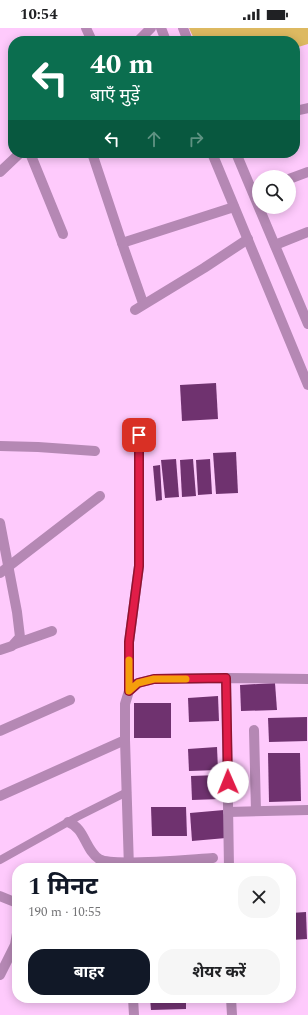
<!DOCTYPE html>
<html lang="hi">
<meta charset="utf-8">
<style>
body{margin:0;font-family:Spectral,"Noto Sans Devanagari",serif;background:#f6f6f6;color:#202124;height:100vh;display:flex;flex-direction:column;font-size:15px;white-space:nowrap}
*{box-sizing:border-box;margin:0}
p{font-size:13px;color:#757577}
.icon{flex:none;width:22px;height:22px;fill:none;stroke:currentColor;stroke-width:2;stroke-linecap:round;stroke-linejoin:round}
.map{position:relative;flex:1;overflow:hidden}
.sheet{position:absolute;left:12px;top:835px;width:284px;height:140px;display:flex;flex-direction:column;background:#fff;border-radius:16px;box-shadow:0 2px 10px #0003}
.sheet>*{flex:none}
.banner{position:absolute;left:8px;top:8px;width:292px;height:122px;border-radius:16px;box-shadow:0 2px 10px #0003;background:#0b6e4f;color:#fff;overflow:hidden}
.controls{position:absolute;left:252px;top:142px;display:grid;gap:8px}
.controls a{display:grid;place-items:center;width:44px;height:44px;border-radius:50%;background:#fff;box-shadow:0 2px 10px #0003;font-size:20px}
.pin{position:absolute;display:grid;place-items:center;width:34px;height:34px;color:#fff;margin:-17px;border-radius:8px;box-shadow:0 2px 6px #0006}
.me{position:absolute;width:44px;margin:-22px;rotate:359deg;stroke-linejoin:round;filter:drop-shadow(0 0 3px #0008)}
.turn{display:flex;align-items:center;gap:14px;height:84px;padding:0 16px;font-size:18px}
.turn .icon{width:52px;height:52px;stroke-width:2.5}
.turn b{display:block;font-size:28px;line-height:34px}
.lanes{display:flex;align-items:center;height:38px;padding:0 16px;background:#0003;justify-content:center;gap:20px;direction:ltr}
.lanes .off{opacity:.35}
.round{display:grid;place-items:center;flex:none;width:42px;height:42px;border-radius:16px;background:#f6f6f6}
.summary{display:flex;align-items:center;justify-content:space-between;height:68px;padding:0 16px}
h1{font-size:24px;font-weight:700;line-height:30px;color:#111827}
.button{display:flex;gap:8px;margin-top:auto;padding:8px 16px}
.button a{flex:1;height:46px;border-radius:16px;background:#111827;color:#fff;font-size:16px;font-weight:700;line-height:46px;text-align:center}
.button a+a{background:#f6f6f6;color:#202124}
.status{display:flex;justify-content:space-between;align-items:center;height:28px;padding:0 20px;background:#fff;direction:ltr}
.status svg{height:11px;fill:currentColor}
.map>svg:first-child{display:block}
</style>
<div class="status"><b>10:54</b><svg viewBox="0 0 49 12"><path d="M0 12V9h3v3zM5 12V6h3v6zM10 12V3h3v9zM15 12V0h3v12zM26 1h20v11H26zM47 4h2v5h-2z"/></svg></div>
<div class="map">
<svg width="308" height="987" viewBox="0 0 308 987">
<rect width="100%" height="100%" fill="#fecafc"/>
<path fill="#ddb961" d="M189 0H308V16L295 20V13H195Z"/>
<g fill="#6f326f">
<path d="M216 355 218 391 182 393 180 357Z"/>
<path d="M236 424 238 465 216 466 213 425Z"/>
<path d="M176 431 179 469 165 470 161 432Z"/>
<path d="M193 431 196 468 182 469 180 432Z"/>
<path d="M210 431 212 466 198 467 196 432Z"/>
<path d="M160 437 162 472 156 473 153 438Z"/>
<path d="M275 655 277 682 241 683 240 657Z"/>
<path d="M218 668 219 693 189 694 188 670Z"/>
<rect x="134" y="675" width="37" height="35"/>
<path d="M307 689V713L269 714 268 690Z"/>
<path d="M217 719 218 742 189 743 188 721Z"/>
<path d="M268 725H300L301 773 269 774Z"/>
<path d="M219 747 220 771 192 772 191 748Z"/>
<path d="M151 779H186L187 808H152Z"/>
<path d="M224 782 226 810 192 813 190 785Z"/>
<path d="M306 884 307 911 291 912V885Z"/>
<path d="M150 970H186V981L151 982Z"/>
</g>
<g fill="none" stroke-linecap="round" stroke-linejoin="round">
<path stroke="#b588b4" stroke-width="8" d="M0 832 77 789 127 764"/>
<g stroke="#b588b4" stroke-width="10">
<path d="M86 0 92 13"/>
<path d="M161 0 166 13"/>
<path d="M183 0 188 13"/>
<path d="M295 83 308 80"/>
<path d="M30 125 63 206"/>
<path d="M92 125 122 215 143 275"/>
<path d="M212 125 308 357"/>
<path d="M236 125 308 296"/>
<path d="M289 151 308 144"/>
<path d="M122 215 234 179"/>
<path d="M275 217 308 204"/>
<path d="M135 282 204 240 248 211"/>
<path d="M0 418 38 419 95 423"/>
<path d="M0 495 17 584 20 609 12 618 0 622"/>
<path d="M0 545 100 468"/>
<path d="M15 616 52 603"/>
<path d="M226 650 229 840"/>
<path d="M129 663V614L139 538V407"/>
<path d="M254 702 256 783"/>
<path d="M0 703 70 672"/>
<path d="M0 768 125 712"/>
<path d="M228 784 308 782"/>
<path d="M68 794C85 800 85 822 99 831 112 839 193 831 213 830"/>
<path d="M129 840 125 712V676L129 663 138 655 154 651 226 650 308 651"/>
<path d="M0 868 17 875"/>
<path d="M0 947 15 917 17 905"/>
<path d="M133 970 134 987"/>
<path d="M231 970 232 987"/>
</g>
<g stroke="#b588b4" stroke-width="10">
<path d="M138 13 151 0"/>
<path d="M0 144 20 125"/>
</g>
</g>
<g fill="none" stroke-linecap="round" stroke-linejoin="round">
<defs>
<path id="route" d="M139 407V538L129 614V663L138 655 154 651 226 650 228 754"/>
</defs>
<use href="#route" stroke="#92132f" stroke-width="10"/>
<use href="#route" stroke="#e11d48" stroke-width="7"/>
<path stroke="#f59e0b" stroke-width="7" d="M129 632V663L138 655 154 651H186"/>
</g>
</svg>
<div class="controls">
<a><svg class="icon" aria-label="search" viewBox="0 0 24 24"><circle cx="10" cy="10" r="6"/><path d="M15 15l6 6"/></svg></a>
</div>
<div class="pin" style="left:139px;top:407px;background:#d93025"><svg class="icon" aria-label="arrive" viewBox="0 0 24 24"><path d="M6 21V4h12l-3 4 3 4H6"/></svg></div>
<svg class="me" style="left:228px;top:754px" viewBox="-20 -20 40 40"><circle r="19" fill="#fff"/><path d="M0-13L10 11 0 6-10 11z" fill="#e11d48"/></svg>
<div class="banner">
<div class="turn"><svg class="icon" aria-label="left" viewBox="0 0 24 24"><path d="M17 20v-9H6M10 6l-5 5 5 5"/></svg><div><b>40 m</b>बाएँ मुड़ें</div></div>
<div class="lanes"><svg class="icon" aria-label="left" viewBox="0 0 24 24"><path d="M17 20v-9H6M10 6l-5 5 5 5"/></svg><svg class="icon off" aria-label="ahead" viewBox="0 0 24 24"><path d="M12 20V5M6 11l6-6 6 6"/></svg><svg class="icon off" aria-label="right" viewBox="0 0 24 24"><path d="M7 20v-9h11M14 6l5 5-5 5"/></svg></div>
</div>
<section class="sheet">
<div class="summary"><div><h1>1 मिनट</h1><p>190 m · 10:55</p></div><a class="round"><svg class="icon" aria-label="close" viewBox="0 0 24 24"><path d="M6 6l12 12M18 6L6 18"/></svg></a></div>
<div class="button"><a>बाहर</a><a>शेयर करें</a></div>
</section>
</div>
